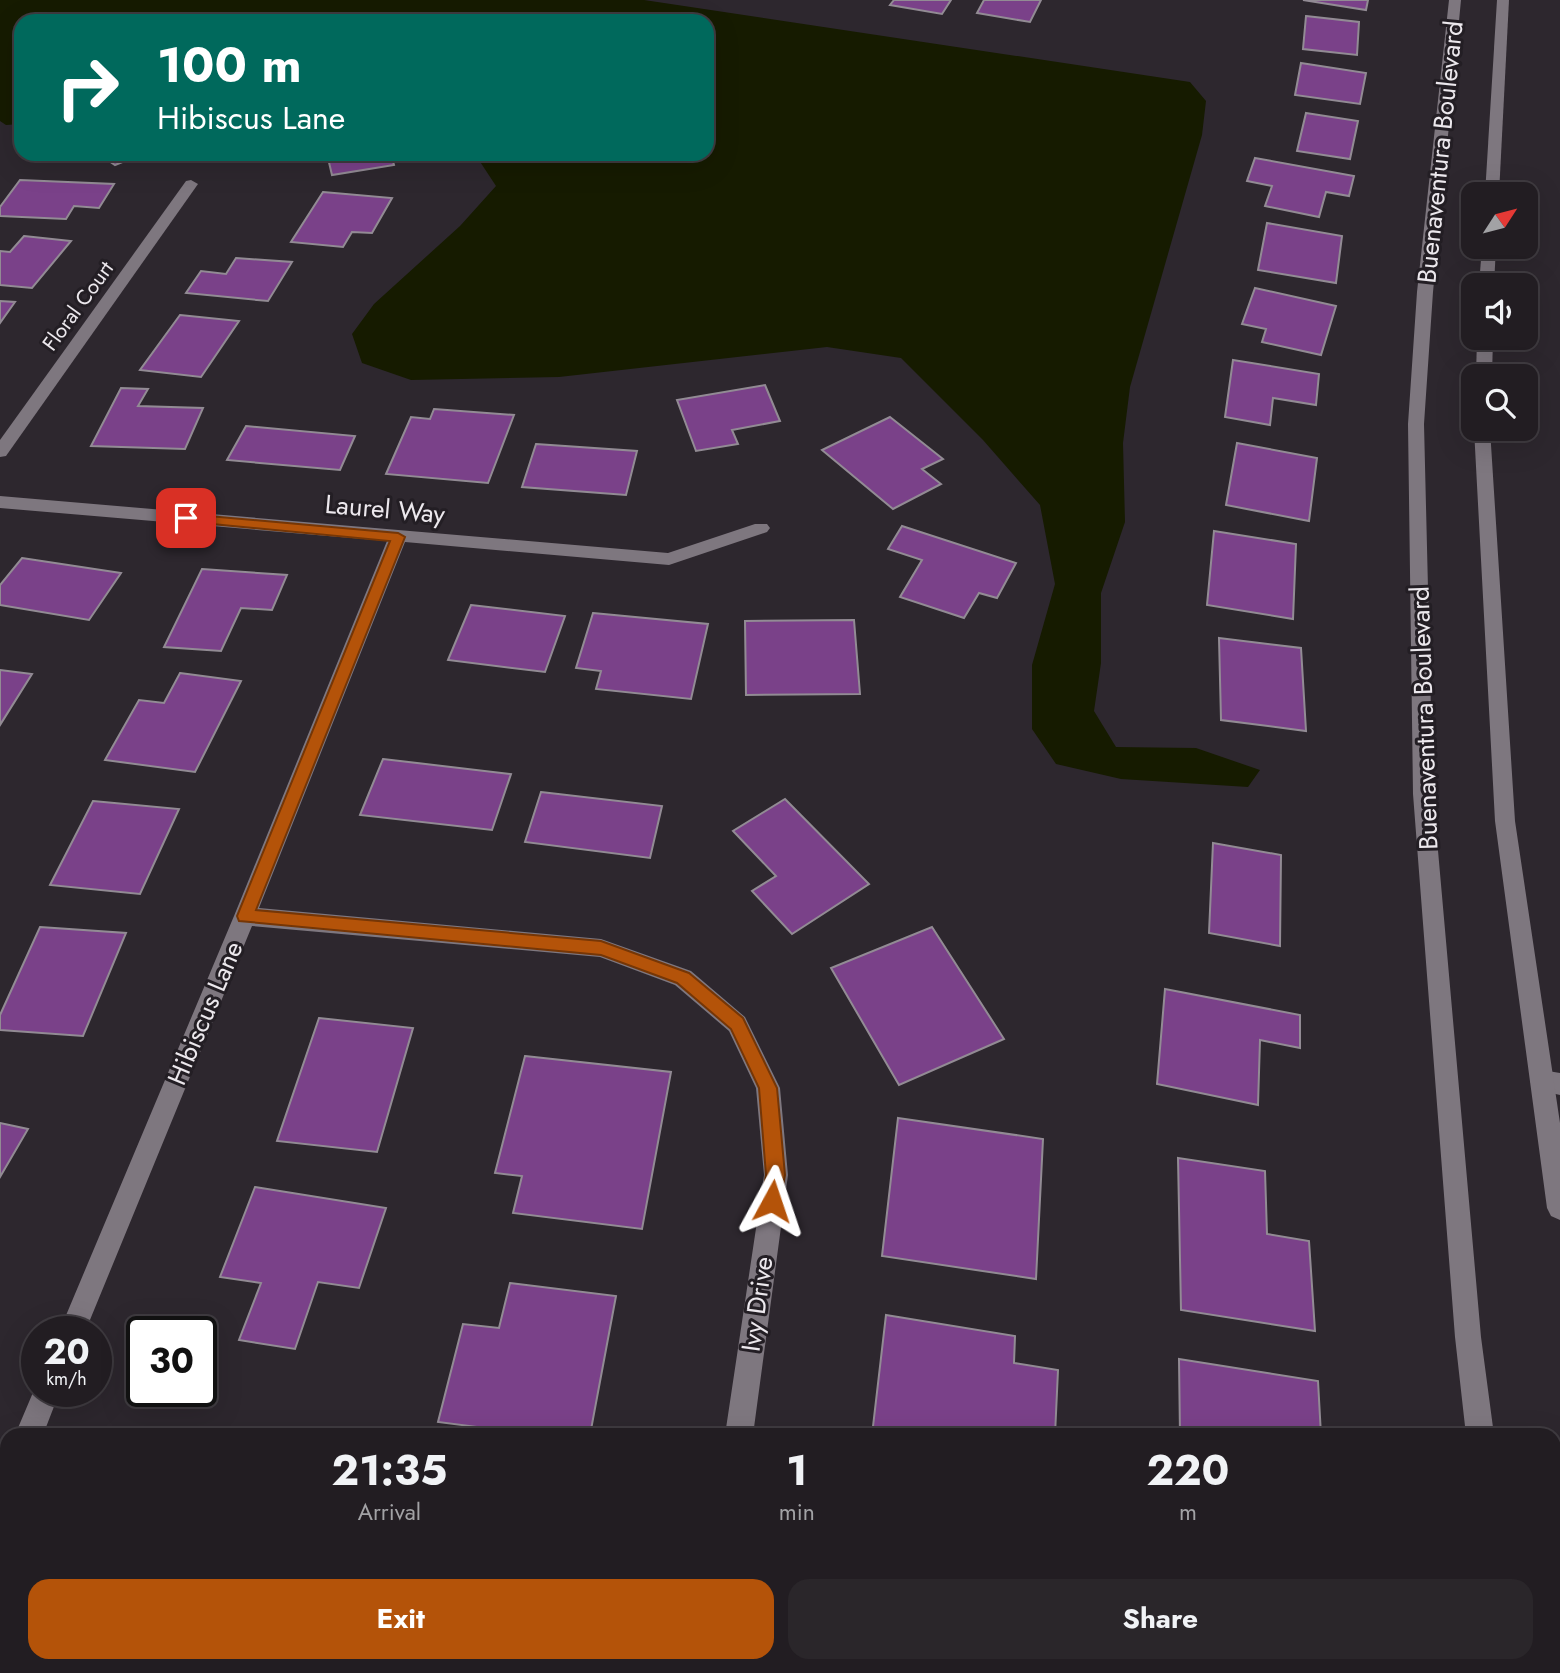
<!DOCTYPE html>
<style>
body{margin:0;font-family:Jost,sans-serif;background:#2a262a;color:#f1f3f6;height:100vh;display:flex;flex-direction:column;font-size:26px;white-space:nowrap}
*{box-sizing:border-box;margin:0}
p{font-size:23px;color:#a2a2a5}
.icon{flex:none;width:38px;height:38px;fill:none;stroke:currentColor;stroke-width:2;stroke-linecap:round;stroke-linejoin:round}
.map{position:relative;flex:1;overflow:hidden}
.side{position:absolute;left:0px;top:1428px;width:1561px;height:245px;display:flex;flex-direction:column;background:#221d22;border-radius:21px 21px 0 0;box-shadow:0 7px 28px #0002,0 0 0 2px #3f3b40}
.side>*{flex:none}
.banner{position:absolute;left:14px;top:14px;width:700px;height:147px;border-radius:21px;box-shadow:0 7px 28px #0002,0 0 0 2px #3f3b40;background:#00695c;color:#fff;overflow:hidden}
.needle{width:46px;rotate:54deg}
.tools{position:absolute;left:1461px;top:182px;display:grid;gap:14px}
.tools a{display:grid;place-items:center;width:77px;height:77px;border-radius:14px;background:#221d22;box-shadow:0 7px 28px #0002,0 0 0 2px #3f3b40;font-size:35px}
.speed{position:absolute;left:21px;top:1316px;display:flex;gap:14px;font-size:35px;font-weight:700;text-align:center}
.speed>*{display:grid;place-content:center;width:91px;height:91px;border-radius:50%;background:#221d22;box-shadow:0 7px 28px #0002,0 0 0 2px #3f3b40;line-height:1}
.speed small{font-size:18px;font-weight:400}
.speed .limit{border:4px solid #111;border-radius:10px;background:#fff;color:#111}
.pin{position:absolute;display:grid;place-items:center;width:60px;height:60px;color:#fff;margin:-30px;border-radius:14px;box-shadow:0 4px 10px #0006}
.me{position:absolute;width:77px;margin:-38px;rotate:5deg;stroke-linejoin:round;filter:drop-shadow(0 0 5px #0008)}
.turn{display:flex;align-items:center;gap:24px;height:147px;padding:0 28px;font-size:32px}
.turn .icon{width:91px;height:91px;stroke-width:2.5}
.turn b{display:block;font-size:49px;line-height:60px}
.eta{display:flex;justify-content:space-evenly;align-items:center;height:119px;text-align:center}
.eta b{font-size:42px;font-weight:700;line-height:49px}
.button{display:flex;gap:14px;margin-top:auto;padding:14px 28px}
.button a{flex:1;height:80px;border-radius:21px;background:#b45309;color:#fff;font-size:28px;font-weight:700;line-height:80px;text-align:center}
.button a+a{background:#2a262a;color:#f1f3f6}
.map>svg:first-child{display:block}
</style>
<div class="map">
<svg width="1560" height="1673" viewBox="0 0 1560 1673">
<rect width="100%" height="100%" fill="#2d272e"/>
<path fill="#161b00" d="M0 0H644L1190 82 1206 101 1202 135 1130 387 1123 443 1125 522 1101 593V663L1094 711 1116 747 1196 748 1260 770 1248 787 1121 779 1056 764 1032 729V665L1055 584 1040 505 983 440 901 358 827 347 559 377 411 380 362 363 352 334 374 304 460 226 496 186 475 154H707V21H21V124L6 125 0 121Z"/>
<g fill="#7a4189" stroke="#928b94" stroke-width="2">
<path d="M894 0H951L942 14 890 5Z"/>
<path d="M984 0H1041L1030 22 977 13Z"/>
<path d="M1303 0H1368L1366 10Z"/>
<path d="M1306 16 1359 22 1357 55 1303 49Z"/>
<path d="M1301 63 1366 73 1360 104 1295 95Z"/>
<path d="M1306 113 1358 121 1350 159 1297 151Z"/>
<path d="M99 154H142L115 165Z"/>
<path d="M327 154H391L394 165 332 175Z"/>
<path d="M1255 158 1354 176 1349 196 1326 192 1319 217 1265 206 1272 186 1247 181Z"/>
<path d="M20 180 114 184 99 208 74 206 66 219 0 216V207Z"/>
<path d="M323 192 392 198 372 233 352 232 343 247 291 242Z"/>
<path d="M1267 223 1342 236 1336 283 1258 270Z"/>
<path d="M24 236 71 241 32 288 0 285V251L10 252Z"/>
<path d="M236 258 292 262 268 301 186 293 201 271 226 274Z"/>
<path d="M1255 288 1336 306 1321 355 1262 342 1266 329 1242 324Z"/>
<path d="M0 301 15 302 0 323Z"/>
<path d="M180 315 239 321 201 377 140 370Z"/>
<path d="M1233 360 1319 374 1316 405 1273 398 1270 425 1225 417Z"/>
<path d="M765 385 780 421 732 430 738 444 696 451 677 400Z"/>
<path d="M121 388 148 389 138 406 203 408 185 449 91 446Z"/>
<path d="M434 409 514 415 488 483 386 474 411 417 430 419Z"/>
<path d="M890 417 943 459 922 469 941 484 893 509 822 450Z"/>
<path d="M246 426 355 436 340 470 227 460Z"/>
<path d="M1237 443 1317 458 1309 521 1226 505Z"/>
<path d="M536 444 637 451 626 495 522 487Z"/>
<path d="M902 526 1016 563 997 598 979 593 964 618 900 597 922 560 888 549Z"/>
<path d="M1214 531 1296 544 1293 619 1207 605Z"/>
<path d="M22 558 121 573 89 620 0 605V585Z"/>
<path d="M202 569 287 575 272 610 241 608 221 651 164 647Z"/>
<path d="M471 605 565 616 545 672 448 660Z"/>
<path d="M593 613 708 624 691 699 596 689 601 671 576 668Z"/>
<path d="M854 620 860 694 746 695 745 621Z"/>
<path d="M1219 638 1301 648 1306 731 1221 720Z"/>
<path d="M0 670 32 674 0 725Z"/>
<path d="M180 673 241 681 195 772 105 760 139 700 164 703Z"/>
<path d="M383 759 511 774 492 830 360 815Z"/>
<path d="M541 792 662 806 650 858 525 842Z"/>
<path d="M785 799 869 884 792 934 752 891 776 876 733 831Z"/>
<path d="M93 801 179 809 140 894 50 885Z"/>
<path d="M1213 843 1281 855 1280 946 1209 933Z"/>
<path d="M40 927 126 933 83 1036 0 1030V1015Z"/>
<path d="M932 927 1004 1039 899 1085 831 968Z"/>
<path d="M1165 989 1300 1015V1048L1260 1040 1258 1105 1157 1084Z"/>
<path d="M319 1018 413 1028 377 1152 277 1141Z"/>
<path d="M525 1056 671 1072 642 1229 513 1213 522 1176 495 1173Z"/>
<path d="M898 1118 1043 1139 1036 1279 882 1256Z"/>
<path d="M0 1123 28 1129 0 1177Z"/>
<path d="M1178 1158 1265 1171 1267 1234 1309 1241 1315 1331 1181 1310Z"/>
<path d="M255 1187 386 1208 359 1288 318 1282 295 1349 239 1340 261 1283 220 1277Z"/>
<path d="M510 1283 616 1296 590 1435H540L438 1422 463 1324 499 1328Z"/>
<path d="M886 1315 1015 1336 1014 1363 1058 1370 1055 1435H872Z"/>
<path d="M1179 1359 1318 1381 1321 1435H1180Z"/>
<path d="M386 1666H547V1673H384Z"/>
<path d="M855 1666H1004V1673H854Z"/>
<rect x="1140" y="1666" width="179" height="7"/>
</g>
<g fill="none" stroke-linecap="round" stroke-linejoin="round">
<path fill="#7e777f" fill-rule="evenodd" d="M1542 1070 1560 1073V1095L1534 1089 1530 1081 1534 1073Z"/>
<g fill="#7e777f" fill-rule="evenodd">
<path d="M191 180 198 184 6 456 0 457V440L186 181Z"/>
<path d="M0 496 668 553 755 524H767L770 528 767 532 669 565 405 542 259 908 601 939 691 971 745 1017 780 1088 788 1175 753 1435H725L764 1175 756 1088 729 1031 675 985 600 957 252 926 85 1332H59L234 916 387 541 0 508Z"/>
<path d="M37 1383V1391H60L43 1435H15Z"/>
<path d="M7 1473V1515L0 1518V1476Z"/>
<path d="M692 1666H722L721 1673H691Z"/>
</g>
<g fill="#7e777f" fill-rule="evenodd">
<path d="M1449 0H1461L1433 292 1424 424 1433 794 1481 1337 1494 1435H1466L1455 1337 1413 794 1408 424 1417 292Z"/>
<path d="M1497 0H1509L1499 194H1485Z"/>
<path d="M1482 247H1496L1494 285H1479Z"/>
<path d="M1477 338H1493L1492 376H1476Z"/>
<path d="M1474 429H1490L1515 821 1560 1123V1220L1551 1216 1547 1208 1495 821Z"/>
<path d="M1492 1666H1522L1523 1673H1493Z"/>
</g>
</g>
<path fill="#b45309" stroke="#753606" stroke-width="2" d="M186 514 398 533 405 537 256 910 601 941 689 973 743 1018 777 1088 785 1175 779 1208 772 1210 765 1208 762 1201 766 1175 759 1088 731 1029 677 983 601 955 239 921 237 916 390 541 181 521V515Z"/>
<g text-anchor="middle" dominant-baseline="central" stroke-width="6" stroke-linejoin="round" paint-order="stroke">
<g font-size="21" fill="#ece8ed" stroke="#231e24">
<text transform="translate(78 306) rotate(-54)">Floral Court</text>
</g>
<g font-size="26" fill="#ece8ed" stroke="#231e24">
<text transform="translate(1440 152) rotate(-84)">Buenaventura Boulevard</text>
<text transform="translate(385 509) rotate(5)">Laurel Way</text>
<text transform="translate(1424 718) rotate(-92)">Buenaventura Boulevard</text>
<text transform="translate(205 1013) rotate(-67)">Hibiscus Lane</text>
<text transform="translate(757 1304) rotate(-82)">Ivy Drive</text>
</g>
</g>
</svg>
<div class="tools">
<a><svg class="needle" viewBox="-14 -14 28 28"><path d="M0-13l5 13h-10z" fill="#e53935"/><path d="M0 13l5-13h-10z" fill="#a2a2a5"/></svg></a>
<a><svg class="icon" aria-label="sound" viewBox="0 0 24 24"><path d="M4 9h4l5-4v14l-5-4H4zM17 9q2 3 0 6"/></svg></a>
<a><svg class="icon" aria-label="search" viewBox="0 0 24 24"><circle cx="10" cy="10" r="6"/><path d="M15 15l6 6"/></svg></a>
</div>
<div class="speed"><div>20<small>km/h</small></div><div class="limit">30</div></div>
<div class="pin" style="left:186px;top:518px;background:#d93025"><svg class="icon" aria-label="arrive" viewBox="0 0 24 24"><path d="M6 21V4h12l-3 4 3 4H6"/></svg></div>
<svg class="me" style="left:772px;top:1201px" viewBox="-20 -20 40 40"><path d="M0-17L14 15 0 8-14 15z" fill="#b45309" stroke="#fff" stroke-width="4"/></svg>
<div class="banner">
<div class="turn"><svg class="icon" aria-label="right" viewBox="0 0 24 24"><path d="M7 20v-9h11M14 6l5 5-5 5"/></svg><div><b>100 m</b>Hibiscus Lane</div></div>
</div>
<section class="side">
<div class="eta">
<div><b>21:35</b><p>Arrival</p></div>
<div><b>1</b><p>min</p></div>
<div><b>220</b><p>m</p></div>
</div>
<div class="button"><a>Exit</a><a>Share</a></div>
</section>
</div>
